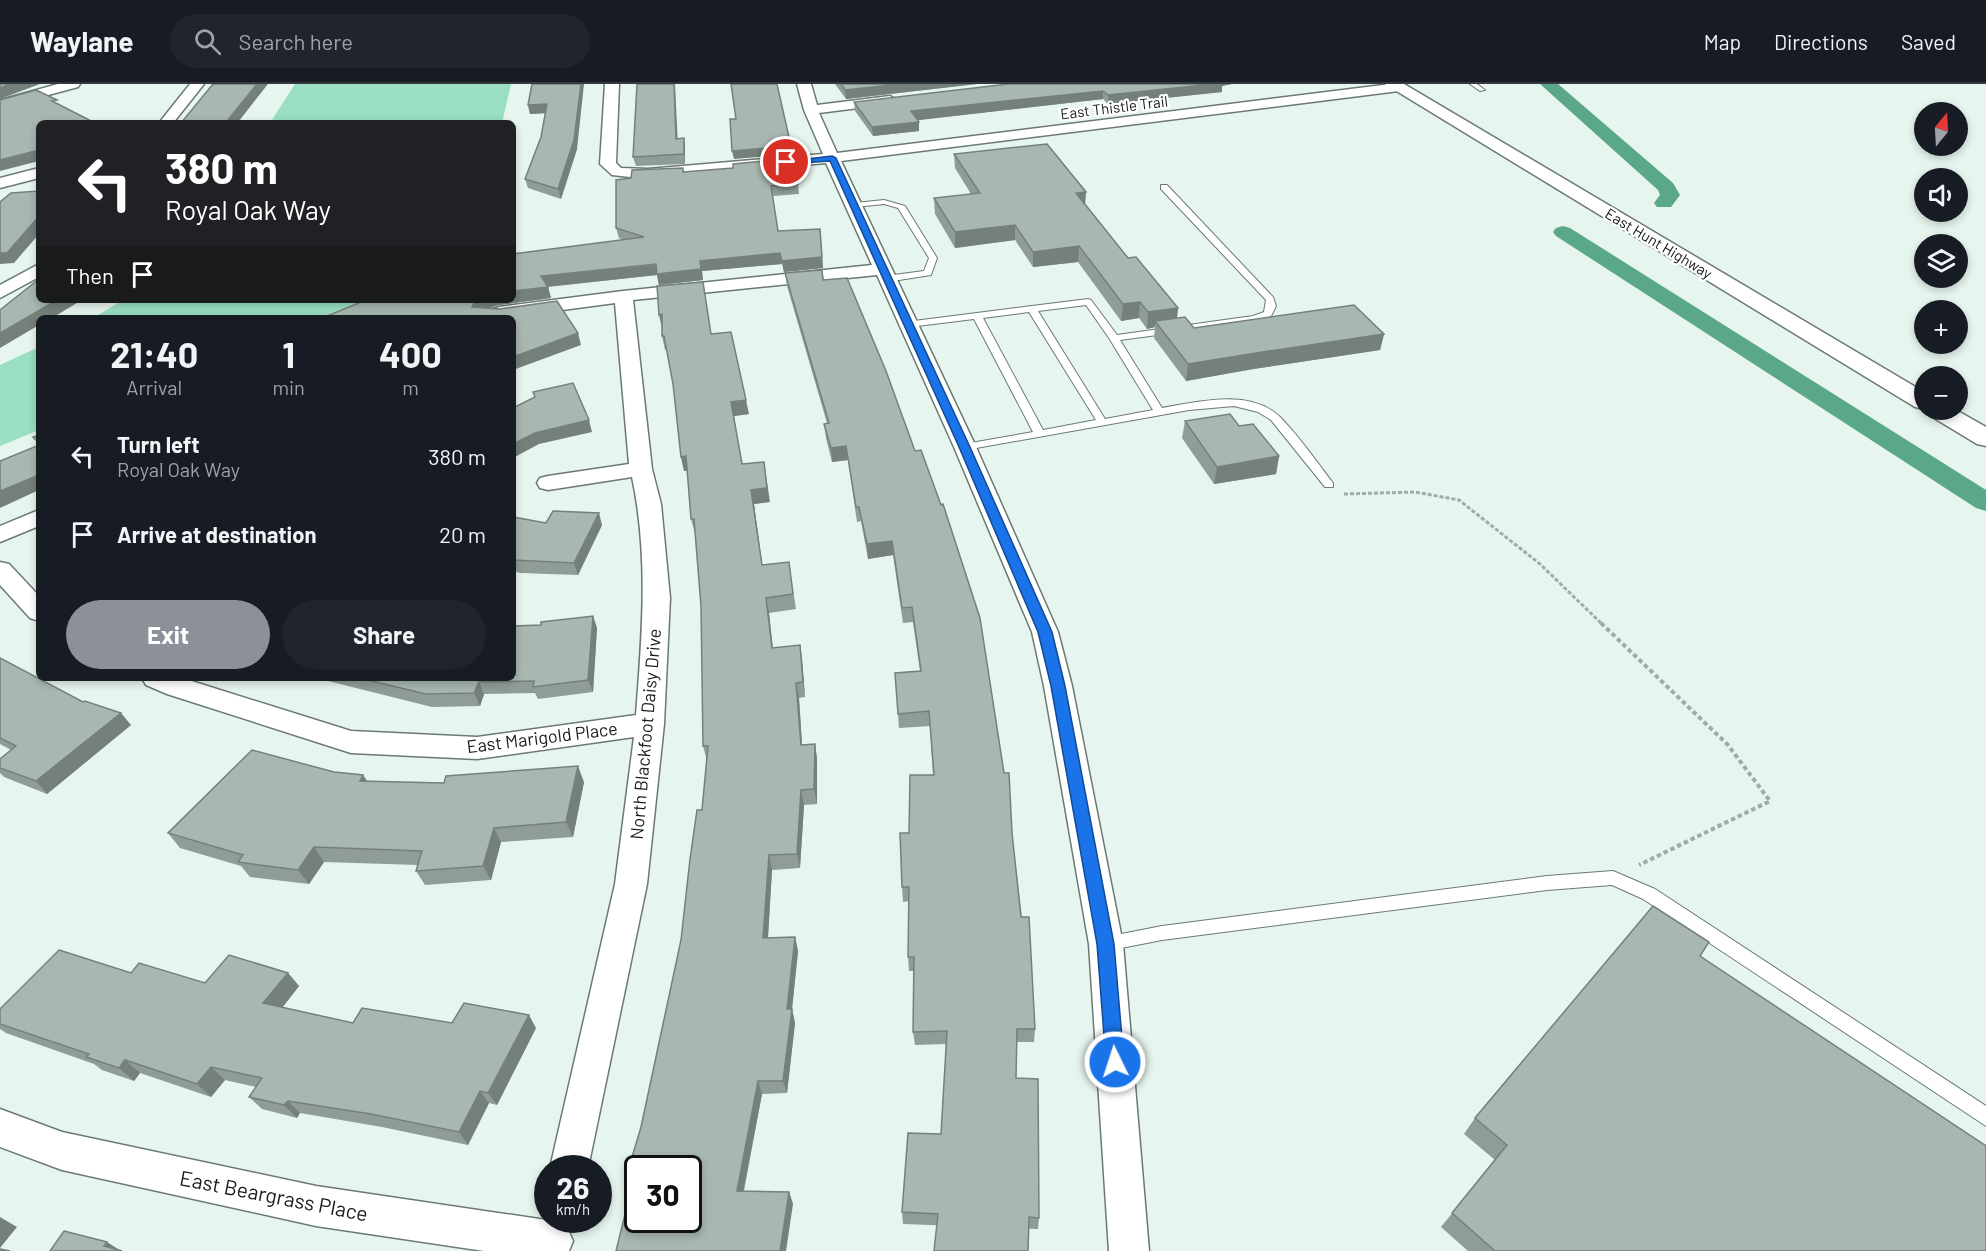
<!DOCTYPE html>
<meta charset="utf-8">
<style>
body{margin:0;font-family:Barlow,sans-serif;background:#20242c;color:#f1f3f6;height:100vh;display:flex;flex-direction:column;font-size:22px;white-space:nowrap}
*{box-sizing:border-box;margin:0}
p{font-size:20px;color:#9ea1a6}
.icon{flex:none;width:33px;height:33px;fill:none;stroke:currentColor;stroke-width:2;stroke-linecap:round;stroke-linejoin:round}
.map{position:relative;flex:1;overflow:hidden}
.details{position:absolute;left:36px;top:231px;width:480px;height:366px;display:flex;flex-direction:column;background:#171b24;border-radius:9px;box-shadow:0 3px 9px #0003}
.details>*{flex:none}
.banner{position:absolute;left:36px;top:36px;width:480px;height:183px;border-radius:9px;box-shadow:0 3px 9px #0003;background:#202124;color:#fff;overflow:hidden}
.needle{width:39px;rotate:18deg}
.tools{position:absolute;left:1914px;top:18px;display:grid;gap:12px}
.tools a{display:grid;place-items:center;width:54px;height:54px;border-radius:50%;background:#171b24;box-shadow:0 3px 9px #0003;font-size:30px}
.speed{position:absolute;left:534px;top:1071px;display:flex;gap:12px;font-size:30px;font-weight:700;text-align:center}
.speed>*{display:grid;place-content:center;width:78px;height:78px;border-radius:50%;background:#171b24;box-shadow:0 3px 9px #0003;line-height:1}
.speed small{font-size:15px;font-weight:400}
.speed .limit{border:3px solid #111;border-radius:9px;background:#fff;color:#111}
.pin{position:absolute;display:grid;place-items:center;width:51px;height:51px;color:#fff;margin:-26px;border:3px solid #fff;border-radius:50%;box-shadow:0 2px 6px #0007}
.me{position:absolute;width:66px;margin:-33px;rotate:356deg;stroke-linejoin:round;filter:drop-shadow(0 0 4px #0008)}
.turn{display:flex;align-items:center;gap:21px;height:126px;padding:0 30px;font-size:27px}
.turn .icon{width:78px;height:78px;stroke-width:2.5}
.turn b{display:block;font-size:42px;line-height:51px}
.then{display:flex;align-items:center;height:57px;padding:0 30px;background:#0003;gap:12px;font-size:22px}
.eta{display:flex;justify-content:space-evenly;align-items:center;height:102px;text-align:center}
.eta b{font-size:36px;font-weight:700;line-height:42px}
.primary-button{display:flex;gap:12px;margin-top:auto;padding:12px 30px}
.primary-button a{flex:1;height:69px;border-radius:36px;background:#8c9099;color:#fff;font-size:24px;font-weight:700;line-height:69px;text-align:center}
.primary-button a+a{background:#20242c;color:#f1f3f6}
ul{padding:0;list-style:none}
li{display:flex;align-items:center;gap:18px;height:78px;padding:0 30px}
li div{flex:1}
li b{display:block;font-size:22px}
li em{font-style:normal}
header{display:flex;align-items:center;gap:36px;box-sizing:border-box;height:84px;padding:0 30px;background:#171b24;border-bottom:2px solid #363941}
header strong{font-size:28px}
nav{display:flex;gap:33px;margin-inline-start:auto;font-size:21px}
.search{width:420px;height:54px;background:#20242c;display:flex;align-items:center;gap:15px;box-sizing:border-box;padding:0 21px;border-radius:33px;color:#9ea1a6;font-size:22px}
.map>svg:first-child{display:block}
</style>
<header>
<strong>Waylane</strong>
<div class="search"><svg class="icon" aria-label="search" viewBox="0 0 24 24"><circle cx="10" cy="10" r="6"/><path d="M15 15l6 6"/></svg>Search here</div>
<nav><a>Map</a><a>Directions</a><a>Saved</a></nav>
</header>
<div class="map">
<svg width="1986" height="1167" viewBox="0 0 1986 1167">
<rect width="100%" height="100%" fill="#e6f5ee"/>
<g fill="#99dfc1">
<path d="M295 0H511L502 39H270Z"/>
<path d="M123 216H365L319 234H93Z"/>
<path d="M39 263V346L0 362V281Z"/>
</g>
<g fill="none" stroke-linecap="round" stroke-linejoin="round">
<g fill="#5aa889" fill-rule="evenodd">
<path d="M1540 0H1558L1673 99 1680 111 1671 123H1657L1654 119 1660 111 1658 106Z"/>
<path d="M1563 142 1570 144 1986 406V427L1976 424 1556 152 1553 148 1556 144Z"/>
</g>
<defs>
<g id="service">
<path d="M1470 0H1477L1485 6 1480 7Z"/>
<path d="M1161 101H1167L1273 213 1276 222 1271 232 1255 238 1120 256 1162 324C1197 318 1250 304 1280 333 1299 352 1316 377 1333 399V403H1325L1271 336 1258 328 1234 322 1189 326 965 366 960 363 965 360 1033 348 974 235 909 243 904 240 906 238 1088 215 1091 216 1117 251 1253 232 1264 228 1266 216 1161 105ZM1086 221 1109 254 1153 326 1105 335 1038 227ZM1029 228 1096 336 1043 346 983 234Z"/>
<path d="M884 116 905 122 937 174 931 191 886 198 882 195 886 192 924 187 929 174 898 124 884 120 855 123 851 121 855 119Z"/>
<path d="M1613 787 1655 805 1986 1022V1042L1643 815 1612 801 1547 806 1162 856 1106 867 1100 865 1098 860 1100 855 1106 853 1162 842 1547 792Z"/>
</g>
<g id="minor">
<path d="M58 0H80L78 3 0 24V16Z"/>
<path d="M190 0H204L173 39H159Z"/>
<path d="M605 0H619L616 79 621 84 648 85 823 70 804 26 797 0H811L817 21 890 12 897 16 890 20 819 29 837 69 1391 0H1403L1406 3 1399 7 841 77 976 363 1058 548 1072 602 1123 860 1149 1167H1109L1089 860 1044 602 1032 548 954 363 877 191 633 216 652 385 661 420 670 514 664 640 647 800 588 1084H550L615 800 634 653 477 675 351 669 167 610 146 601 142 594H182L351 647 477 653 636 631C642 552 649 472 632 393L548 406 540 404 537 399 540 394 548 392 629 380 615 219 503 234H478L480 230 499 223 623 207 872 181 826 79 648 95 612 91 600 80Z"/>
<path d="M39 84V94L0 104V94Z"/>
<path d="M39 180V193L0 214V201Z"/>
<path d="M39 426V442L0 458V442Z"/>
<path d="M0 478 9 480 39 512V537L30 534 0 501Z"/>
<path d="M0 1025 62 1048 316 1102 553 1137 567 1143 573 1157 569 1167H484L316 1142 62 1086 0 1063Z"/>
</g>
<g id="primary">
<path d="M1385 0H1404L1924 308V325L1915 323Z"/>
<path d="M1925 326H1956L1986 343V362L1977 360 1929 331Z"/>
</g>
</defs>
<use href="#service" stroke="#6b7973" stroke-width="2"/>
<use href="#minor" stroke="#6b7973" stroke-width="3"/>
<use href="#primary" stroke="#6b7973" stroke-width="3"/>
<path stroke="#a0aca6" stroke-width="3" stroke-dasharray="4 2" stroke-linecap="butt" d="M1344 410 1415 408 1459 416 1540 480 1603 541"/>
<path stroke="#a0aca6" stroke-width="4" stroke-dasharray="4.5 3" stroke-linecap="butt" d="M1601 539 1728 661 1770 717 1639 781"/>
<use href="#service" fill="#fff" fill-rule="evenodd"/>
<use href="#minor" fill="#fff" fill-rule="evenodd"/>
<use href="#primary" fill="#fff" fill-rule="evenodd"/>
</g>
<g fill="#909d97">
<path d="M532 0 577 65 561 115 528 104 525 95 541 53 545 29 530 30 528 21Z"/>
<path d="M835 0H977L846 15Z"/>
<path d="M1008 0H1232L1222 2V8L1108 20 1103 15 917 36 919 38V47L873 52 855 27 854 18Z"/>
<path d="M677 54H684L685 63V80L636 82 633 73Z"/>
<path d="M954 70 1085 121 1128 174 1178 224 1177 234 1194 244 1384 250 1380 266 1253 285 1186 297 1154 254 1155 243 1147 245 1139 234 1121 237 1078 178 1033 183 1015 156 955 164 935 130 934 114 971 110 955 84Z"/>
<path d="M683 84 684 88 798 100 799 110 773 112 778 147 821 156 823 184 784 188 782 180 702 187 703 196 659 201 657 191 548 203 551 214 498 221 489 224 581 261 513 234H322L623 156 619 154 616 144 631 94Z"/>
<path d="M822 186 824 196 1012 749 1035 945 1034 958H1017L1016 994 1039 1134 1038 1145 903 1140 902 1128 941 1050 946 960 915 961 913 948 914 887H909L908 873 909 817 903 818 902 803 909 749 933 691 930 642 899 644 895 589 920 587 913 538 903 539 893 471 868 475 861 437 857 438 848 376 832 378 826 354 824 340 827 339 787 202 785 189Z"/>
<path d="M662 244 712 250 749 330 734 332 742 380 770 418 754 420 762 481 789 478 791 492 796 525 769 529 773 564 800 561 802 575 805 613 799 614 802 661 815 660 817 675V720L804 721 800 784 772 786 768 854 795 853 798 867 792 925 795 939 787 1009 762 1010 744 1107 789 1108 793 1120 633 1099 627 1090 641 1043 681 856 702 726 707 677 703 662 701 522 695 450 691 435 687 387H684L681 373 673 300 667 265 665 266 662 252Z"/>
<path d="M1185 337 1239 342 1279 372 1276 390 1214 400 1182 354Z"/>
<path d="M513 433 546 439 602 441 578 491 520 489 513 487Z"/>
<path d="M593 532 597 544 593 608 538 615 535 609 484 610 480 622 432 623 316 594H513L541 541Z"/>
<path d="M0 574 83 618 131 641 47 710 4 693 0 689V675L11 666 0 660Z"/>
<path d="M334 688 363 691 367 697 444 699 584 698 573 753 501 758 491 796 425 801 416 787 418 781 324 778 309 800 250 793 241 782 180 764 168 749Z"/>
<path d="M1700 872 1986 1167H1468L1441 1143 1495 1076 1464 1050 1475 1034Z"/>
<path d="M131 889 205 899 288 889 299 902 282 924 353 939H452L536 944 497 1021 489 1019 468 1061 382 1043 300 1029 297 1034 262 1025 249 1013 256 1003 225 996 211 1013 140 989 134 997 102 986 94 980 6 949 0 945V925Z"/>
</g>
<g fill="#76807b">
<path d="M10 0H40L0 15V4Z"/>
<path d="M257 0H268L239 37 240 39H229L227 37Z"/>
<path d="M581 0H584L577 65 561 115 558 105Z"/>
<path d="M674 0H675L678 64 676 55Z"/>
<path d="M900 0H977L846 15 845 6Z"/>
<path d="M1213 0H1232L1222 2V8L1108 20V11Z"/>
<path d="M1103 7V15L911 37V27Z"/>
<path d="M547 20 549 29 530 30 528 21Z"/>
<path d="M919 38V47L873 52 872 43Z"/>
<path d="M684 54 685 63V80L684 70Z"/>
<path d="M791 62 792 70 734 75 732 67Z"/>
<path d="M39 66V77L0 87V76Z"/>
<path d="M1086 108 1085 123 1076 109Z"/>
<path d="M39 132V150L14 179 0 180V169Z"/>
<path d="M1015 141V156L955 164V148Z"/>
<path d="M820 145 823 184 784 188 782 177Z"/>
<path d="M1079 162 1078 178 1033 183V168Z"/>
<path d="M780 169 782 180 702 187 703 196 659 201 657 191 544 203 541 192Z"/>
<path d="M548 203 551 214 498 221 479 228 472 223 475 217 478 216H513V207Z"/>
<path d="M57 216H82L52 234H39V241L0 264V249Z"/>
<path d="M1140 218 1139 234 1121 237 1123 220Z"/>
<path d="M1178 224 1176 241 1155 237V243L1147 245 1148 228Z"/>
<path d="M662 230V244L659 231Z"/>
<path d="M578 249 581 261 513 286V273Z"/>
<path d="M1384 250 1380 266 1253 285 1186 297 1188 280 1256 269Z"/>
<path d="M746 316 749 330 734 332 731 318Z"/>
<path d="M589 336 592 348 539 360 513 374V360L535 349Z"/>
<path d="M846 362 848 376 832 378 831 364Z"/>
<path d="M686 372 689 387H684L681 373Z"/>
<path d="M1279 372 1276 390 1214 400 1217 383Z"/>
<path d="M764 378 770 418 754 420 764 496 751 406Z"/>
<path d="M39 391V406L0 424V407Z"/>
<path d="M599 429 602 441 578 491 574 479Z"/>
<path d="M892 457 893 471 868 475 867 460Z"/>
<path d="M766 514 769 529 774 579 772 564Z"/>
<path d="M593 532 597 544 593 608 588 596Z"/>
<path d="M800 561 802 575 805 613 803 598Z"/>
<path d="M479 598 484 610 480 622 474 609Z"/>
<path d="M796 599 799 614 803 676 801 661Z"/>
<path d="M121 629 131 641 47 710 36 697Z"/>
<path d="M815 660 817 675V720L814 705Z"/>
<path d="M578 682 584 698 573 753 566 738Z"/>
<path d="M363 691 373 706 360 697Z"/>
<path d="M801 706 804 721 800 784 797 770Z"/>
<path d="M494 744 501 758 491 796 483 782Z"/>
<path d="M314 763 324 778 309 800 298 786Z"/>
<path d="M769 771 772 786 767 868 763 854Z"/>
<path d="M795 853 798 867 792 925 795 939 787 1009 783 997 787 925Z"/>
<path d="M288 889 299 902 275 933 263 919Z"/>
<path d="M529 931 536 944 497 1021 488 1009Z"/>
<path d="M125 976 140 989 134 997 119 984Z"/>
<path d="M211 983 225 996 211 1013 197 1000Z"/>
<path d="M758 997 762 1010 741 1118 737 1107Z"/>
<path d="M480 1007 489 1019 468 1061 459 1048Z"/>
<path d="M288 1017 300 1029 297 1034 284 1021Z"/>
<path d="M789 1108 793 1120 786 1167H780Z"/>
<path d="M0 1133 17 1143 0 1164Z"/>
<path d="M107 1158 121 1167 104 1162Z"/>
</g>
<g fill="#a8b7b0" stroke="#76807b" stroke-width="1.5" fill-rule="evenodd">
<path d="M0 0H10L0 4Z"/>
<path d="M213 0H257L227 37 239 36 237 39H181Z"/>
<path d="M532 0H581L574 56 558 105 525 95 541 53 547 20 528 21Z"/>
<path d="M637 0H674L676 55 684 54V70L633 73Z"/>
<path d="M731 0H777L791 62 732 67 730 35H736Z"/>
<path d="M841 0H900L845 6Z"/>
<path d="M1008 0H1213L1108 11 1103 7 911 27 919 38 872 43 854 18Z"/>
<path d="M36 6 57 16 52 17 95 39H39V66L0 76V16Z"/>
<path d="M1047 60 1086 108 1076 109 1128 174 1136 173 1178 224 1148 228 1140 218 1123 220 1079 162 1033 168 1015 141 955 148 934 114 980 109 954 70Z"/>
<path d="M793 74 798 100 771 102 778 147 820 145 822 173 782 177 780 169 700 177 701 185 657 190 656 180 541 192 548 203 513 207V170L644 153 616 144V96L631 94 632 86 683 84V88L733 84V80Z"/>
<path d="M39 107V132L7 169H0V118L11 109Z"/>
<path d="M822 186 823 196 847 194 886 287 915 367 921 366 941 421 943 420 980 534 1004 689H1009L1012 749 1021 833H1029L1035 945H1017L1016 994 1038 995 1039 1134 1029 1133 1028 1167H934L938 1130 902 1128 908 1049 941 1050 947 947 913 948 914 873H908L909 803H902L900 749H909L910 691H934L929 627 898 630 895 589 921 587 912 523 902 524 892 457 867 460 859 423H856L846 362 831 364 824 340 829 339 785 189Z"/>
<path d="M39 195V216H57L0 249V226Z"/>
<path d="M703 198 711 250 731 248 746 316 731 318 742 380 764 378 767 404 751 406 762 481 789 478 793 510 766 514 772 564 800 561 803 598 796 599 801 661 815 660 814 705 801 706 797 770 769 771 763 854 795 853 787 925H792L783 997H758L737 1107 789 1108 780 1167H616L635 1090H627L641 1043 681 856 690 775 697 726H702L708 662H703L701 522 694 435H691L686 372 681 373 673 300 664 252H662V230L659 231 657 202ZM638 1084H688V1136H638Z"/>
<path d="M366 216H478L475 217 472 223 500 225 557 217 578 249 513 273V234H322Z"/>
<path d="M1354 221 1384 250 1256 269 1188 280 1155 237 1185 233 1194 244Z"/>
<path d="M573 299 589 336 535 349 513 360V324L535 313 533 308Z"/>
<path d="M1230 330 1239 342 1253 340 1279 372 1217 383 1185 337Z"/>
<path d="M39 351V359L33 353Z"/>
<path d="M39 361V391L0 407V377Z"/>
<path d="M553 427 599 429 574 479 513 476V433L546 439Z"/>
<path d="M593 532 588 596 533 603 534 597 479 598 474 609 426 610 359 594H513V542L541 541V538Z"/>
<path d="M0 574 83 618 85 617 121 629 36 697 0 684V675L16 662 0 654Z"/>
<path d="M252 666 334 688 363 691 360 697 444 699 446 692 578 682 566 738 494 744 483 782 416 787 422 767 314 763 298 786 238 778 243 771 168 749Z"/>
<path d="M1653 822 1709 858 1700 872 1986 1062V1167H1495L1452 1129 1507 1061 1475 1034Z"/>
<path d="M59 866 131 889 139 879 205 899 229 871 288 889 263 919 353 939 362 924 452 939 464 919 529 931 488 1009 480 1007 459 1048 371 1030 288 1017 284 1021 249 1013 262 994 211 983 197 1000 125 976 119 984 86 973 89 970 0 940V925Z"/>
<path d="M64 1147 107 1158 104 1162 122 1167H50Z"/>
<path d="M0 1165 10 1167H0Z"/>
</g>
<path fill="#1a73e8" stroke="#114b97" stroke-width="1.5" d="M832 72 836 74 970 363 1052 548 1065 602 1114 860 1124 978 1121 984 1115 987 1108 984 1106 978 1097 860 1051 602 1038 548 959 363 830 77 786 80 782 78Z"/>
<g text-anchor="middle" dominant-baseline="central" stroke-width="4.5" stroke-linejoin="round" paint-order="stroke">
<g font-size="15" fill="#171c19" stroke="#fff">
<text transform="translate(1114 23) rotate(-7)">East Thistle Trail</text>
<text transform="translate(1659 159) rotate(31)">East Hunt Highway</text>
</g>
<g font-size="18" fill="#171c19" stroke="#fff">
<text transform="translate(645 650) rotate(-85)">North Blackfoot Daisy Drive</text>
<text transform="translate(542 653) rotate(-7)">East Marigold Place</text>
</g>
<g font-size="21" fill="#171c19" stroke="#fff">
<text transform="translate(274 1111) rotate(11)">East Beargrass Place</text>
</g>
</g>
</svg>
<div class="tools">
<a><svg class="needle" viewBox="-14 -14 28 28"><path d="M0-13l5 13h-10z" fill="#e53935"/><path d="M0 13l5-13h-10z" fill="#9ea1a6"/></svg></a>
<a><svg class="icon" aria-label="sound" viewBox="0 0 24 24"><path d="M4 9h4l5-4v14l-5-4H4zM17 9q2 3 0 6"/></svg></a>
<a><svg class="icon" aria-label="layers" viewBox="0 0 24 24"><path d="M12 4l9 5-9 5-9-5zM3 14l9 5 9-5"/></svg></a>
<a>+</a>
<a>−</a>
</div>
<div class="speed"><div>26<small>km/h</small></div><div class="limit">30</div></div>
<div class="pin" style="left:786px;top:78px;background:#d93025"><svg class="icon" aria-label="arrive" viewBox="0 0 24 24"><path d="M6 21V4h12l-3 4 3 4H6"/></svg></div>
<svg class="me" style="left:1115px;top:978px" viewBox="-20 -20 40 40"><circle r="17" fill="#1a73e8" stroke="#fff" stroke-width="3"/><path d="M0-11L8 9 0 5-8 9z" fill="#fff"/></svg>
<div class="banner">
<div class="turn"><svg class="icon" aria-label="left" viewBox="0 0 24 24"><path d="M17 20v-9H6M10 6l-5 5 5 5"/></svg><div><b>380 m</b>Royal Oak Way</div></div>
<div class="then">Then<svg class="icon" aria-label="arrive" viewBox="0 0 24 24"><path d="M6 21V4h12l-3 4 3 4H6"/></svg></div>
</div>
<section class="details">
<div class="eta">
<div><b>21:40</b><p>Arrival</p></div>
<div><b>1</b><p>min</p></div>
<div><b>400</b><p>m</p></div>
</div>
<ul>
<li><svg class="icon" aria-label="left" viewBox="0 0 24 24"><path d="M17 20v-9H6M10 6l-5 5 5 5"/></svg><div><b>Turn left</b><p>Royal Oak Way</p></div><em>380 m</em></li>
<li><svg class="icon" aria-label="arrive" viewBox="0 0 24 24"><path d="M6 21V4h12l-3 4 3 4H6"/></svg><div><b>Arrive at destination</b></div><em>20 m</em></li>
</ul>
<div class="primary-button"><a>Exit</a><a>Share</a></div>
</section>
</div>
